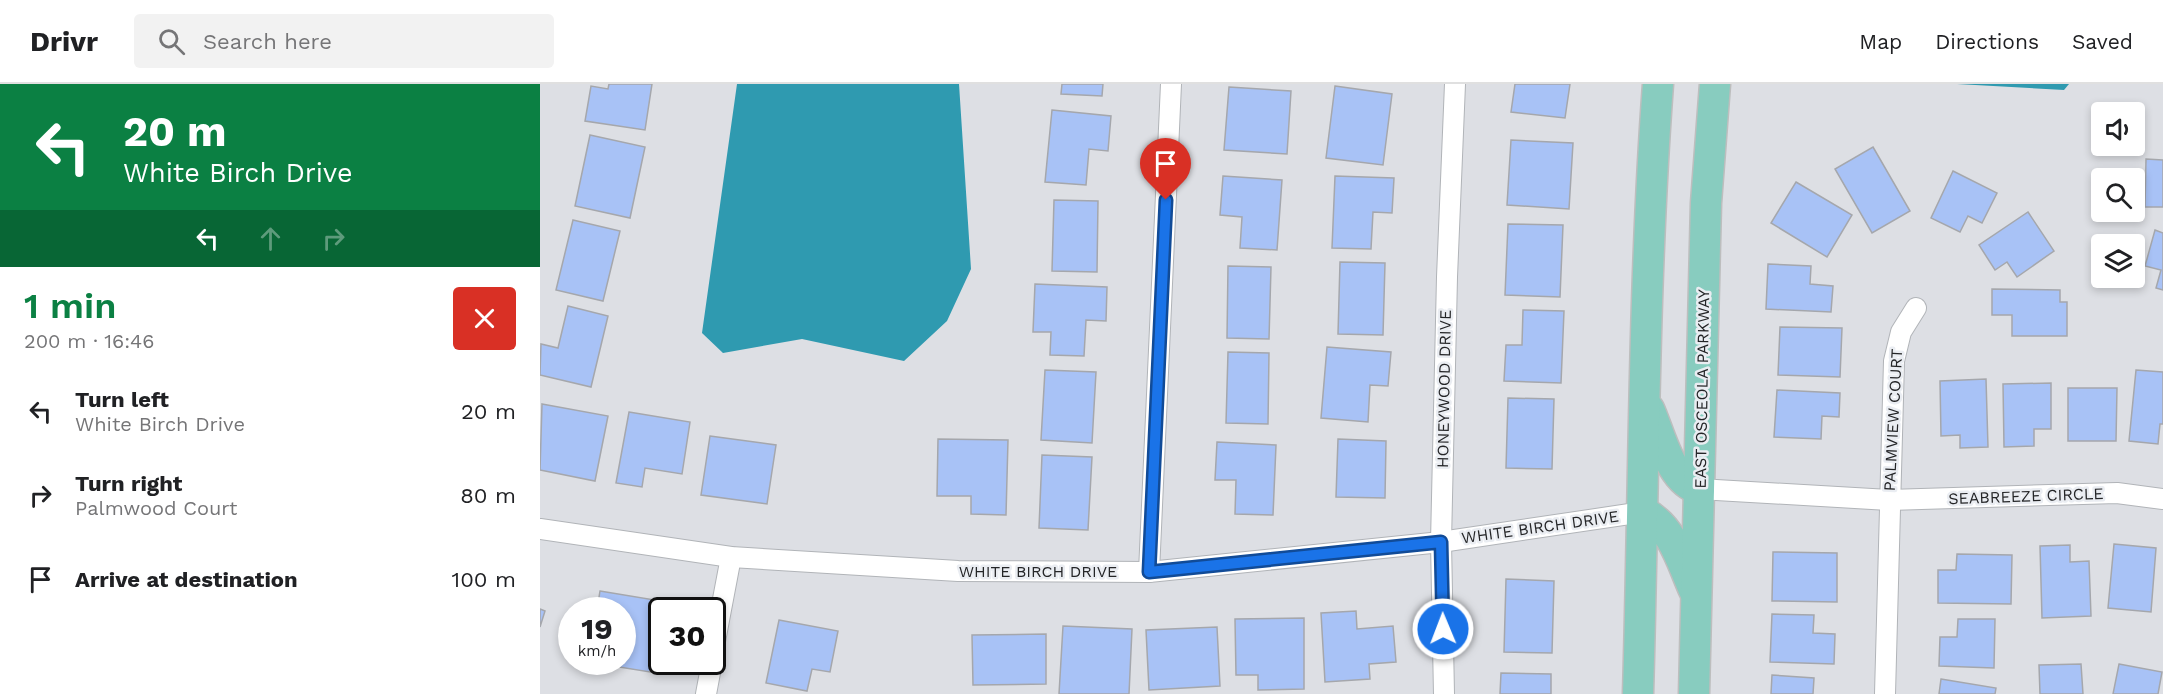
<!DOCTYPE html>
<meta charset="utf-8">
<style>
body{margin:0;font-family:"Work Sans",sans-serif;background:#f2f2f2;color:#202124;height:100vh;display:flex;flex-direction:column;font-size:22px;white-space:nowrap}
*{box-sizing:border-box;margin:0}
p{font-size:20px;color:#757577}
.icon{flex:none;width:33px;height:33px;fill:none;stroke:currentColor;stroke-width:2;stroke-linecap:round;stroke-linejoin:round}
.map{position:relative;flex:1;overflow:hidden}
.sheet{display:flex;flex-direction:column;background:#fff;width:540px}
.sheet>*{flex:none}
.top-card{background:#0b8043;color:#fff;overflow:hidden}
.controls{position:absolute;left:1551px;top:18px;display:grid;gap:12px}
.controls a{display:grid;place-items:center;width:54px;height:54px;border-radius:6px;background:#fff;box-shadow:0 3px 9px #0003;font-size:30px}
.speed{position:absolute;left:18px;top:513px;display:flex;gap:12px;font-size:30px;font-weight:700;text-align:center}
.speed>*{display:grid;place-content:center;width:78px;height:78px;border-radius:50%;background:#fff;box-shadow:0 3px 9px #0003;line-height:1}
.speed small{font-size:15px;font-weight:400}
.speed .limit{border:3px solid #111;border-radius:9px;background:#fff;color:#111}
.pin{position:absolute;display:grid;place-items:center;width:51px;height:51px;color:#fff;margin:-62px -26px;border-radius:50% 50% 50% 0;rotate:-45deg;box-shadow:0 0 6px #0007}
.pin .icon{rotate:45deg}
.me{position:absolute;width:66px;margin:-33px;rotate:359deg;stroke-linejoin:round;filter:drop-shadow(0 0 4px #0008)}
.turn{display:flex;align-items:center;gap:21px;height:126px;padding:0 24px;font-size:27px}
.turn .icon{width:78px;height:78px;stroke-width:2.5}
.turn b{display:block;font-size:42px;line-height:51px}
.lanes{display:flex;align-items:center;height:57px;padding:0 24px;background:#0003;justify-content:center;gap:30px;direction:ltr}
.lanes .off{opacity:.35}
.round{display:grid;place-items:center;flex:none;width:63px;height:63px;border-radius:6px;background:#f2f2f2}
.headline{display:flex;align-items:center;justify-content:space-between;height:102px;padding:0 24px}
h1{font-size:36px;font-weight:600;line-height:45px;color:#0b8043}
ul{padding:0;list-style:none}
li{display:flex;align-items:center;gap:18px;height:84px;padding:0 24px}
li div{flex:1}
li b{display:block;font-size:22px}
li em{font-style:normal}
header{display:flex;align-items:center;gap:36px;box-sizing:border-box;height:84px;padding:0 30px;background:#fff;border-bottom:2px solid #e0e0e0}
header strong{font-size:28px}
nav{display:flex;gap:33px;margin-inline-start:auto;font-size:21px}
.search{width:420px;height:54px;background:#f2f2f2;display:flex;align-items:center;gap:15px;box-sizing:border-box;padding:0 21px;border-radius:6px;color:#757577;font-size:22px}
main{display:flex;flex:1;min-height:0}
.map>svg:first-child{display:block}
</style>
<header>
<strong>Drivr</strong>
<div class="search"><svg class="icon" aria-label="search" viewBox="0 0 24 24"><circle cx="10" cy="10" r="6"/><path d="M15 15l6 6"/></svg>Search here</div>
<nav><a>Map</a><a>Directions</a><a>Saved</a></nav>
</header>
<main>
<section class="sheet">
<div class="top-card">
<div class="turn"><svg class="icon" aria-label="left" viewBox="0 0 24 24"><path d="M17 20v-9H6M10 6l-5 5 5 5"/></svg><div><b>20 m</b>White Birch Drive</div></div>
<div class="lanes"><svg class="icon" aria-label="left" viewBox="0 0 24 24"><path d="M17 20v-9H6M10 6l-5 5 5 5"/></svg><svg class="icon off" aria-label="ahead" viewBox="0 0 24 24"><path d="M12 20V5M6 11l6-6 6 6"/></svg><svg class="icon off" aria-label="right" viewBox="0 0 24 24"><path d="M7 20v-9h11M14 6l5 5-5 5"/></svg></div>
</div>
<div class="headline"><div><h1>1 min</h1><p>200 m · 16:46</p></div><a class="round" style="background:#d93025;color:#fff"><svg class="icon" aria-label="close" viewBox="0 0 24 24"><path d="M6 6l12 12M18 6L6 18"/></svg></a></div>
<ul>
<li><svg class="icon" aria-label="left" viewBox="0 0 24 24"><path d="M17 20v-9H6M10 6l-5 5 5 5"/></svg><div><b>Turn left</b><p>White Birch Drive</p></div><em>20 m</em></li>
<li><svg class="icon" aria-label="right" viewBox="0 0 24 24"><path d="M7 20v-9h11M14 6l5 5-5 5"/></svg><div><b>Turn right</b><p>Palmwood Court</p></div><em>80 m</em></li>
<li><svg class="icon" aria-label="arrive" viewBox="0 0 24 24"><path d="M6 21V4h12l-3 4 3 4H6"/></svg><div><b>Arrive at destination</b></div><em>100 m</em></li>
</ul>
</section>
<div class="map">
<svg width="1623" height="610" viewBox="0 0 1623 610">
<rect width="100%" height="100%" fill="#dddfe4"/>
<g fill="#2f9ab0">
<path d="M197 0H419L431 185 407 237 364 277 262 255 183 269 162 249Z"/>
<path d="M1417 0H1529L1524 6Z"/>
</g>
<g fill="#a8c2f6" stroke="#a5a7ac" stroke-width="1.5">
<path d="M69 0H112L105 46 45 37 51 2 68 5Z"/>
<path d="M522 0H563L562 12 521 10Z"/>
<path d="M975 0H1030L1025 34 971 28Z"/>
<path d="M795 2 852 10 843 81 786 74Z"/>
<path d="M689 3 751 7 747 70 684 66Z"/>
<path d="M512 26 571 32 568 67 549 65 546 101 505 98Z"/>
<path d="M50 51 105 63 90 134 35 122Z"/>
<path d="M971 56 1033 59 1029 125 967 121Z"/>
<path d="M1333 63 1370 127 1332 149 1295 85Z"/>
<path d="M1606 75 1623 76V123H1605Z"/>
<path d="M1413 87 1457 109 1442 139 1428 132 1420 148 1391 134Z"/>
<path d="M683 92 742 96 737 166 700 164 702 133 680 131Z"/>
<path d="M795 92 854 94 852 129 833 128 831 165 792 164Z"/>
<path d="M1256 98 1312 131 1287 173 1231 139Z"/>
<path d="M514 116 558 117 557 188 512 187Z"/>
<path d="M1488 128 1514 167 1477 193 1467 178 1455 186 1439 161Z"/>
<path d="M33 136 80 147 63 217 16 206Z"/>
<path d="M968 140 1023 141 1020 213 965 211Z"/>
<path d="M1615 146 1623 149V206L1616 204 1621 186 1605 182Z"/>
<path d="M800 178 845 179 843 251 798 250Z"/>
<path d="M1228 180 1271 182 1270 200 1293 202 1291 228 1226 225Z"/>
<path d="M688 182 731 183 729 255 687 254Z"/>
<path d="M495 200 567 203 566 237 546 236 544 272 510 271 511 248H493Z"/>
<path d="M1452 205 1520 206V218H1527V252H1472V231H1452Z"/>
<path d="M28 222 68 232 51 303 0 291 1 260 18 264Z"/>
<path d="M983 226 1024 227 1021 299 964 297 966 261H982Z"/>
<path d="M1240 243 1302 244 1300 293 1238 291Z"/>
<path d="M787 263 851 268 848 302 830 301 828 338 781 334Z"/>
<path d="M688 268 729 269 728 340 686 339Z"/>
<path d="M505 286 556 288 552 359 501 356Z"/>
<path d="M1596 286 1623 288V340H1620L1618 360 1589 357Z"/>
<path d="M1446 295 1448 363 1420 364V351L1401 352 1400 297Z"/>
<path d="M1511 299V345H1494V362L1464 363 1463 300Z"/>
<path d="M1528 304H1577L1576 357H1528Z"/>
<path d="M1237 306 1300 309 1299 333 1282 332 1281 355 1234 353Z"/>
<path d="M968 314 1014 315 1012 385 966 384Z"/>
<path d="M2 320 68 332 55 397 0 386Z"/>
<path d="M89 328 150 338 142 390 105 384 102 403 76 399Z"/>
<path d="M170 352 236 361 227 420 161 411Z"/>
<path d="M398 355 468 356 466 431 431 430V412H397Z"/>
<path d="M798 355 846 357 845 414 796 413Z"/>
<path d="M677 358 736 361 733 431 695 430 696 396H675Z"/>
<path d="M502 371 552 373 548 446 499 444Z"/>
<path d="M1574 460 1616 464 1611 528 1568 524Z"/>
<path d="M1530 461V478L1549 477 1551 532 1502 534 1500 462Z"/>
<path d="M1233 468 1297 469V518L1232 517Z"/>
<path d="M1417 470 1472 471 1471 520 1398 519V486H1416Z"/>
<path d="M966 495 1014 497 1012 569 964 568Z"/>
<path d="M60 507 121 517 110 588 48 578H82V526H57Z"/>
<path d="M0 525 5 527 0 543Z"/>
<path d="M816 527 817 545 853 542 856 578 829 580 830 595 785 598 781 529Z"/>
<path d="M1232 530 1274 531 1273 549 1295 550 1294 580 1230 578Z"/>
<path d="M764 534V605L718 606V591H696L695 535Z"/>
<path d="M1418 535H1455L1454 584 1399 582 1400 553H1417Z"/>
<path d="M239 536 298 547 290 588 272 585 267 607 226 599Z"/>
<path d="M523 542 592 545 589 610H519Z"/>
<path d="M677 543 680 602 609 606 606 546Z"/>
<path d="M506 550V600L433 601 432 551Z"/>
<path d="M1541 580 1543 610H1500L1499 581Z"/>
<path d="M1579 580 1622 588 1618 610H1573Z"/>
<path d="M961 589 1011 590V610H960Z"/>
<path d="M1232 591 1274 594 1273 610H1231Z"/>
<path d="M1401 595 1456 604 1455 610H1399Z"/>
</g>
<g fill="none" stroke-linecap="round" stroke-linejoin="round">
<defs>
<g id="street">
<path d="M1159 405 1349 416 1577 409 1623 415"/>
<path d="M0 445 191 473 418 487 609 488 901 458 1103 428"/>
<path d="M609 488 631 0"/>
<path d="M172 573 191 473"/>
<path d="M166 610 172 578"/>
<path d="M904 610 901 458 907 193 915 0"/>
<path d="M1345 610 1354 277 1361 248 1376 224"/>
</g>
<g id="primary">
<path d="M1109 325C1120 349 1130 398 1159 405"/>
<path d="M1103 428C1133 443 1141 477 1154 506"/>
<path d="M1098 610C1104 407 1103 203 1118 0"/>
<path d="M1154 610 1166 119 1175 0"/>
</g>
</defs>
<use href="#street" stroke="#b1b4b8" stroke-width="22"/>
<use href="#primary" stroke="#bdbebe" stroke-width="33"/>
<use href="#street" stroke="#fff" stroke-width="20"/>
<use href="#primary" stroke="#88ccbf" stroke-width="30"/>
</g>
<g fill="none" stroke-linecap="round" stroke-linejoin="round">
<defs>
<path id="route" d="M626 116 609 488 901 458 903 545"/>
</defs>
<use href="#route" stroke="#114b97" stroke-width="15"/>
<use href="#route" stroke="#1a73e8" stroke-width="10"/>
</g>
<g text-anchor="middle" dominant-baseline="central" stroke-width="5" stroke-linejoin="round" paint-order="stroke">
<g font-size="16" fill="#242527" stroke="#eaedf2">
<text transform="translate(904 305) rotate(-89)">HONEYWOOD DRIVE</text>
<text transform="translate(1162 305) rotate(-89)">EAST OSCEOLA PARKWAY</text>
<text transform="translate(1353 336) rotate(-87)">PALMVIEW COURT</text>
<text transform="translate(1486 412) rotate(-2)">SEABREEZE CIRCLE</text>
<text transform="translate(1000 443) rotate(-8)">WHITE BIRCH DRIVE</text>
<text x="498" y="487">WHITE BIRCH DRIVE</text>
</g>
</g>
</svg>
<div class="controls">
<a><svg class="icon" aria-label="sound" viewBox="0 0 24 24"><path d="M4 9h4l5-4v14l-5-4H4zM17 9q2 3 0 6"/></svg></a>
<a><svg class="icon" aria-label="search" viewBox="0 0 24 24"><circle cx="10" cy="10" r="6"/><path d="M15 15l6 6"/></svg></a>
<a><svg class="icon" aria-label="layers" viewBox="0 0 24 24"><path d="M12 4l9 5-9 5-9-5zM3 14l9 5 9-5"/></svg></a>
</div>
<div class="speed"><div>19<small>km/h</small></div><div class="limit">30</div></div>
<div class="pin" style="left:626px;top:116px;background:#d93025"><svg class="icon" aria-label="arrive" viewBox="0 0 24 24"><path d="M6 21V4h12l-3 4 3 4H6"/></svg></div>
<svg class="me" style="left:903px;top:545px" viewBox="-20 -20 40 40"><circle r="17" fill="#1a73e8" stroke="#fff" stroke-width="3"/><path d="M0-11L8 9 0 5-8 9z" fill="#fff"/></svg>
</div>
</main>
